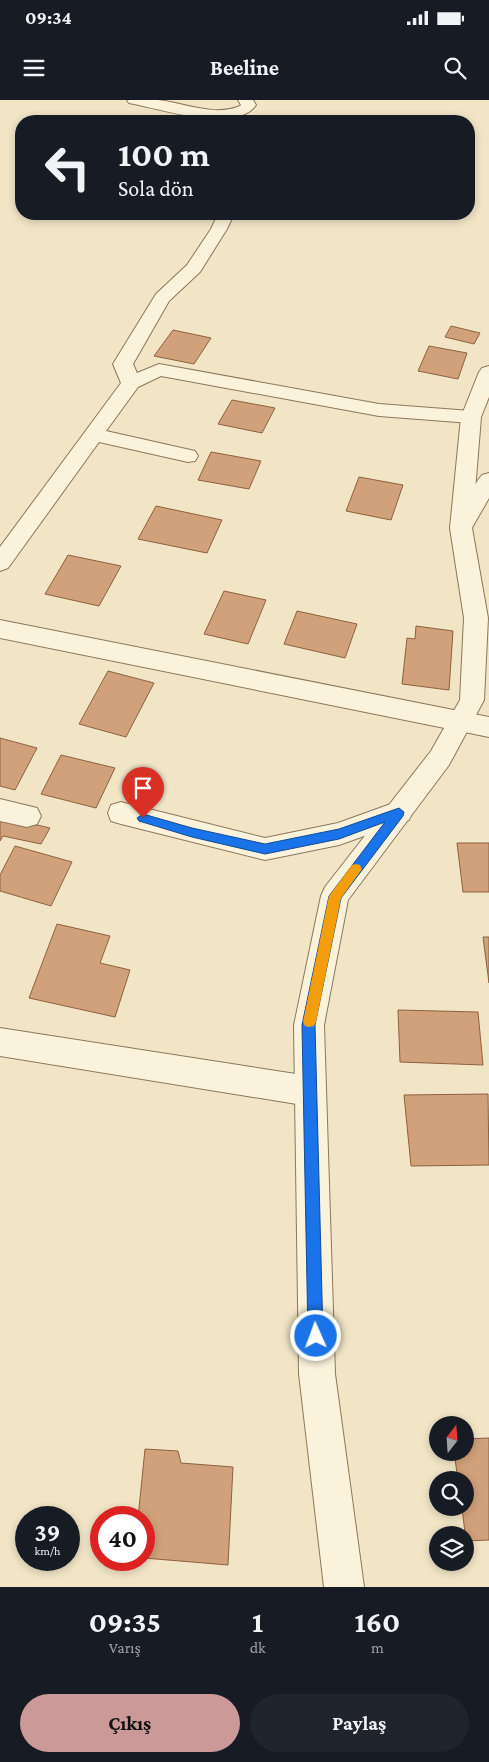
<!DOCTYPE html>
<html lang="tr">
<meta charset="utf-8">
<style>
body{margin:0;font-family:"Crimson Pro",serif;background:#20242c;color:#f1f3f6;height:100vh;display:flex;flex-direction:column;font-size:19px;white-space:nowrap}
*{box-sizing:border-box;margin:0}
p{font-size:16px;color:#9ea1a6}
.icon{flex:none;width:28px;height:28px;fill:none;stroke:currentColor;stroke-width:2;stroke-linecap:round;stroke-linejoin:round}
.map{position:relative;height:1487px;overflow:hidden}
.details{display:flex;flex-direction:column;background:#171b24;flex:1}
.details>*{flex:none}
.top-card{position:absolute;left:15px;top:15px;width:460px;height:105px;border-radius:20px;box-shadow:0 2px 8px #0003;background:#171b24;color:#f1f3f6;overflow:hidden}
.needle{width:32px;rotate:17deg}
.controls{position:absolute;left:429px;top:1316px;display:grid;gap:10px}
.controls a{display:grid;place-items:center;width:45px;height:45px;border-radius:50%;background:#171b24;box-shadow:0 2px 8px #0003;font-size:25px}
.speed{position:absolute;left:15px;top:1406px;display:flex;gap:10px;font-size:25px;font-weight:700;text-align:center}
.speed>*{display:grid;place-content:center;width:65px;height:65px;border-radius:50%;background:#171b24;box-shadow:0 2px 8px #0003;line-height:1}
.speed small{font-size:12px;font-weight:400}
.speed .limit{border:8px solid #d22;background:#fff;color:#111}
.pin{position:absolute;display:grid;place-items:center;width:42px;height:42px;color:#fff;margin:-51px -21px;border-radius:50% 50% 50% 0;rotate:-45deg;box-shadow:0 0 5px #0007}
.pin .icon{rotate:45deg}
.me{position:absolute;width:55px;margin:-28px;rotate:358deg;stroke-linejoin:round;filter:drop-shadow(0 0 4px #0008)}
.turn{display:flex;align-items:center;gap:18px;height:105px;padding:0 20px;font-size:22px}
.turn .icon{width:65px;height:65px;stroke-width:2.5}
.turn b{display:block;font-size:35px;line-height:42px}
.eta{display:flex;justify-content:space-evenly;align-items:center;height:85px;text-align:center}
.eta b{font-size:30px;font-weight:700;line-height:35px}
.cta{display:flex;gap:10px;margin-top:auto;padding:10px 20px}
.cta a{flex:1;height:58px;border-radius:30px;background:#c99;color:#111;font-size:20px;font-weight:700;line-height:58px;text-align:center}
.cta a+a{background:#20242c;color:#f1f3f6}
.status{display:flex;justify-content:space-between;align-items:center;height:35px;padding:0 25px;background:#171b24;direction:ltr}
.status svg{height:14px;fill:currentColor}
header{display:flex;justify-content:space-between;align-items:center;height:65px;padding:0 20px;background:#171b24;font-size:22px;font-weight:700}
.map>svg:first-child{display:block}
</style>
<div class="status"><b>09:34</b><svg viewBox="0 0 49 12"><path d="M0 12V9h3v3zM5 12V6h3v6zM10 12V3h3v9zM15 12V0h3v12zM26 1h20v11H26zM47 4h2v5h-2z"/></svg></div>
<header><svg class="icon" aria-label="menu" viewBox="0 0 24 24"><path d="M4 6h16M4 12h16M4 18h16"/></svg>Beeline<svg class="icon" aria-label="search" viewBox="0 0 24 24"><circle cx="10" cy="10" r="6"/><path d="M15 15l6 6"/></svg></header>
<div class="map">
<svg width="489" height="1487" viewBox="0 0 489 1487">
<rect width="100%" height="100%" fill="#f1e5c6"/>
<g fill="#d0a17a" stroke="#8e613f">
<path d="M451 226 480 233 474 244 445 237Z"/>
<path d="M173 230 211 238 194 264 154 256Z"/>
<path d="M429 246 467 253 458 279 418 271Z"/>
<path d="M232 300 275 308 262 333 218 324Z"/>
<path d="M211 352 261 361 249 389 198 380Z"/>
<path d="M359 377 403 385 391 420 346 411Z"/>
<path d="M156 406 222 420 207 453 138 439Z"/>
<path d="M68 455 121 466 99 506 45 494Z"/>
<path d="M224 491 266 500 248 544 204 534Z"/>
<path d="M297 511 357 524 345 558 284 544Z"/>
<path d="M416 526 453 531 449 590 402 584 407 538 415 539Z"/>
<path d="M108 571 154 583 126 637 79 624Z"/>
<path d="M0 638 37 648 15 690 0 686Z"/>
<path d="M61 655 115 668 96 708 41 694Z"/>
<path d="M3 717 50 728 41 744 3 736 0 741V719Z"/>
<path d="M457 743H489V792H463Z"/>
<path d="M15 746 72 762 51 806 0 791V775Z"/>
<path d="M57 824 110 836 100 863 130 870 115 917 29 898Z"/>
<path d="M483 837H489V883Z"/>
<path d="M398 910 478 912 483 965 400 962Z"/>
<path d="M488 994 489 1065 411 1066 404 995Z"/>
<path d="M489 1338V1440L466 1441 462 1408H465V1380H458L454 1352H465V1339Z"/>
<path d="M145 1349 178 1351 181 1363 233 1367 228 1465 144 1458V1418H138Z"/>
</g>
<g fill="none" stroke-linecap="round" stroke-linejoin="round">
<defs>
<g id="minor">
<path d="M127 0C137 0 148 0 158 0 185 3 214 17 240 6L241 5 238 0H253L256 5C237 33 163 10 134 4L129 3Z"/>
<path d="M218 114H234L227 129 200 172 169 201 133 264 137 273 159 264 379 304 471 311 478 313 481 317 478 321 471 323 379 316 161 276 138 287 106 331 195 351 198 356 195 361 188 362 99 342 8 468 0 471V447L121 283 113 264 156 194 187 165 211 129Z"/>
<path d="M489 373V398L469 433 461 435 453 433 450 428 478 380 482 375Z"/>
<path d="M0 520 489 617V637L0 538Z"/>
<path d="M0 699 37 708 41 716 37 724 27 727 0 721Z"/>
<path d="M399 701 409 704 412 712 409 720 339 745 265 760 121 724 111 721 108 713 111 705 121 702 265 738 338 723Z"/>
<path d="M0 928 309 976 320 980 325 991 320 1002 309 1006 0 956Z"/>
</g>
<path id="tertiary" d="M489 266V297L481 317 472 428 488 518 484 600 449 665 348 800 324 925 335 1274 364 1487H324L299 1274 294 925 321 796 325 787 431 651 460 600 464 518 450 428 461 317 479 272 482 268Z"/>
</defs>
<use href="#minor" stroke="#8d775b" stroke-width="2"/>
<use href="#tertiary" stroke="#8d775b" stroke-width="2"/>
<use href="#minor" fill="#faf2da" fill-rule="evenodd"/>
<use href="#tertiary" fill="#faf2da" fill-rule="evenodd"/>
</g>
<path fill="#1a73e8" stroke="#114b97" d="M399 708 404 712 403 716 341 798 315 925 323 1236 321 1242 316 1244 310 1242 308 1236 302 925 329 796 385 722 339 739 265 754 192 737 139 721 137 718 143 714 192 728 265 744 339 729Z"/>
<path fill="#f59e0b" d="M356 764 360 765 362 769 341 798 316 922 314 926 309 927 305 926 303 922 329 796 352 765Z"/>
</svg>
<div class="controls">
<a><svg class="needle" viewBox="-14 -14 28 28"><path d="M0-13l5 13h-10z" fill="#e53935"/><path d="M0 13l5-13h-10z" fill="#9ea1a6"/></svg></a>
<a><svg class="icon" aria-label="search" viewBox="0 0 24 24"><circle cx="10" cy="10" r="6"/><path d="M15 15l6 6"/></svg></a>
<a><svg class="icon" aria-label="layers" viewBox="0 0 24 24"><path d="M12 4l9 5-9 5-9-5zM3 14l9 5 9-5"/></svg></a>
</div>
<div class="speed"><div>39<small>km/h</small></div><div class="limit">40</div></div>
<div class="pin" style="left:143px;top:718px;background:#d93025"><svg class="icon" aria-label="arrive" viewBox="0 0 24 24"><path d="M6 21V4h12l-3 4 3 4H6"/></svg></div>
<svg class="me" style="left:316px;top:1236px" viewBox="-20 -20 40 40"><circle r="17" fill="#1a73e8" stroke="#fff" stroke-width="3"/><path d="M0-11L8 9 0 5-8 9z" fill="#fff"/></svg>
<div class="top-card">
<div class="turn"><svg class="icon" aria-label="left" viewBox="0 0 24 24"><path d="M17 20v-9H6M10 6l-5 5 5 5"/></svg><div><b>100 m</b>Sola dön</div></div>
</div>
</div>
<section class="details">
<div class="eta">
<div><b>09:35</b><p>Varış</p></div>
<div><b>1</b><p>dk</p></div>
<div><b>160</b><p>m</p></div>
</div>
<div class="cta"><a>Çıkış</a><a>Paylaş</a></div>
</section>
